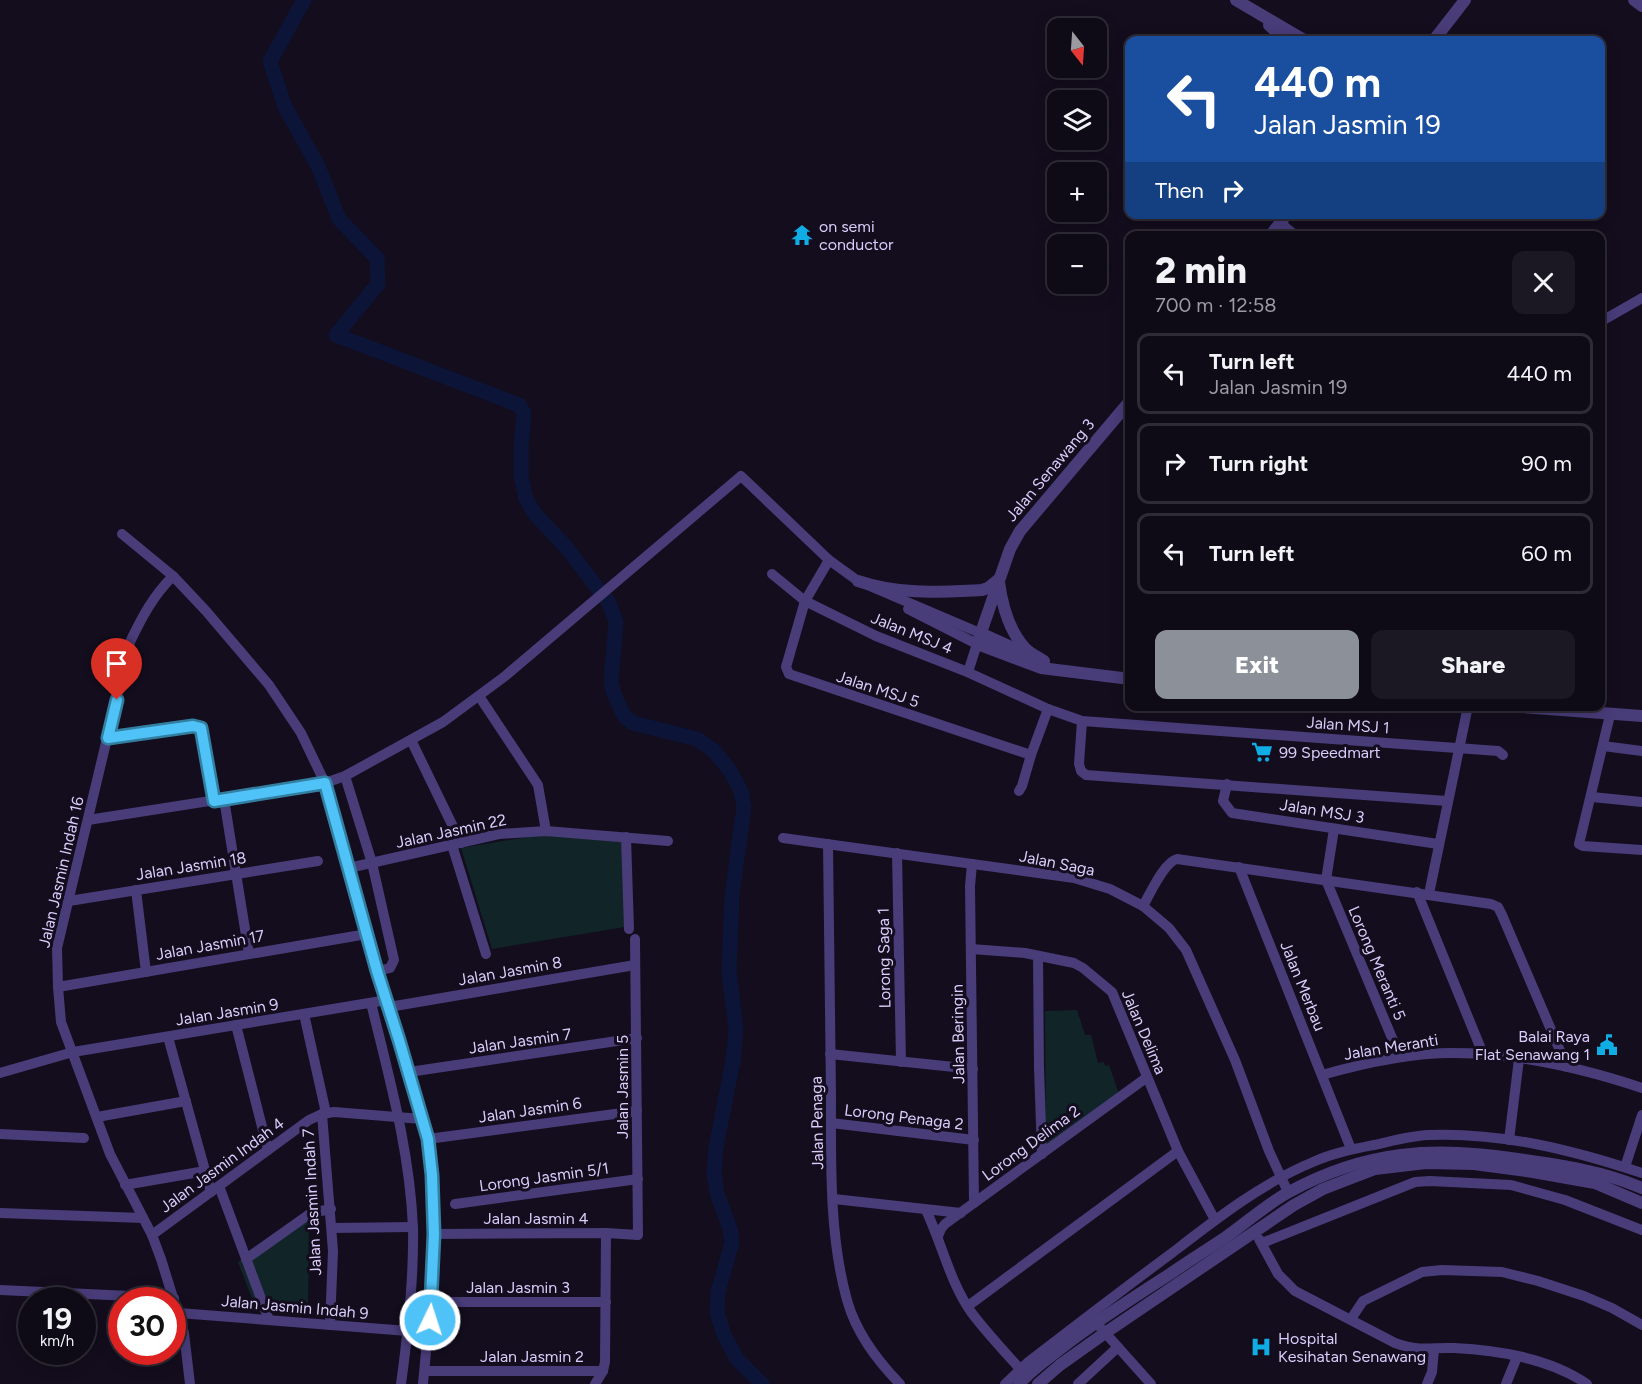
<!DOCTYPE html>
<meta charset="utf-8">
<style>
body{margin:0;font-family:Figtree,sans-serif;background:#1c1823;color:#f1f3f6;height:100vh;display:flex;flex-direction:column;font-size:22px;white-space:nowrap}
*{box-sizing:border-box;margin:0}
p{font-size:20px;color:#9b9aa1}
.icon{flex:none;width:33px;height:33px;fill:none;stroke:currentColor;stroke-width:2;stroke-linecap:round;stroke-linejoin:round}
.map{position:relative;flex:1;overflow:hidden}
.details{position:absolute;left:1125px;top:231px;width:480px;height:480px;display:flex;flex-direction:column;background:#0e0a16;border-radius:12px;box-shadow:0 3px 15px #0003,0 0 0 2px #2e2b35}
.details>*{flex:none}
.hud{position:absolute;left:1125px;top:36px;width:480px;height:183px;border-radius:12px;box-shadow:0 3px 15px #0003,0 0 0 2px #2e2b35;background:#1a4fa0;color:#fff;overflow:hidden}
.needle{width:39px;rotate:163deg}
.tools{position:absolute;left:1047px;top:18px;display:grid;gap:12px}
.tools a{display:grid;place-items:center;width:60px;height:60px;border-radius:12px;background:#0e0a16;box-shadow:0 3px 15px #0003,0 0 0 2px #2e2b35;font-size:30px}
.speed{position:absolute;left:18px;top:1287px;display:flex;gap:12px;font-size:30px;font-weight:700;text-align:center}
.speed>*{display:grid;place-content:center;width:78px;height:78px;border-radius:50%;background:#0e0a16;box-shadow:0 3px 15px #0003,0 0 0 2px #2e2b35;line-height:1}
.speed small{font-size:15px;font-weight:400}
.speed .limit{border:9px solid #d22;background:#fff;color:#111}
.pin{position:absolute;display:grid;place-items:center;width:51px;height:51px;color:#fff;margin:-62px -26px;border-radius:50% 50% 50% 0;rotate:-45deg;box-shadow:0 0 6px #0007}
.pin .icon{rotate:45deg}
.me{position:absolute;width:66px;margin:-33px;rotate:4deg;stroke-linejoin:round;filter:drop-shadow(0 0 4px #0008)}
.turn{display:flex;align-items:center;gap:21px;height:126px;padding:0 30px;font-size:27px}
.turn .icon{width:78px;height:78px;stroke-width:2.5}
.turn b{display:block;font-size:42px;line-height:51px}
.then{display:flex;align-items:center;height:57px;padding:0 30px;background:#0003;gap:12px;font-size:22px}
.round{display:grid;place-items:center;flex:none;width:63px;height:63px;border-radius:12px;background:#1c1823}
.headline{display:flex;align-items:center;justify-content:space-between;height:102px;padding:0 30px}
h1{font-size:36px;font-weight:800;line-height:45px}
.cta{display:flex;gap:12px;margin-top:auto;padding:12px 30px}
.cta a{flex:1;height:69px;border-radius:12px;background:#8c9099;color:#fff;font-size:24px;font-weight:800;line-height:69px;text-align:center}
.cta a+a{background:#1c1823;color:#f1f3f6}
ul{padding:0;list-style:none}
li{display:flex;align-items:center;gap:18px;height:81px;margin:0 12px 9px;padding:0 18px;border:3px solid #2e2b35;border-radius:12px}
li div{flex:1}
li b{display:block;font-size:22px}
li em{font-style:normal}
.map>svg:first-child{display:block}
</style>
<div class="map">
<svg width="1642" height="1384" viewBox="0 0 1642 1384">
<rect width="100%" height="100%" fill="#130d1d"/>
<g fill="#112427">
<path d="M545 834 622 840 625 927 492 949 461 848Z"/>
<path d="M1077 1010 1085 1035H1091L1098 1063 1104 1062 1105 1066 1109 1065 1119 1094 1046 1150 1045 1011Z"/>
<path d="M309 1211 308 1315 257 1312 238 1262Z"/>
</g>
<g fill="none" stroke-linecap="round" stroke-linejoin="round">
<path stroke="#0c1538" stroke-width="15" d="M304 0 270 61 285 107 318 166 339 219 377 258 378 284 336 335 519 405 524 413 521 449V476L526 499 535 514 566 547 609 603 616 622 611 682 614 694 624 716 633 723 697 739 714 751 730 771 741 791 744 807 732 895 729 972 736 1029 733 1061 716 1147 714 1173 717 1193 730 1229 732 1242 718 1292 717 1312 724 1335 737 1359 762 1384"/>
<g stroke="#483c79" stroke-width="10">
<path d="M1280 223 1296 236"/>
<path d="M1600 322 1642 298"/>
<path d="M122 534 173 576 206 611 269 685 301 733 325 783 377 971 399 1040 428 1139 434 1234V1266L423 1384"/>
<path d="M829 560 805 601 786 667 789 674 1031 755"/>
<path d="M772 574 805 601 876 636 965 671 1048 709 1082 721 1498 751 1503 755"/>
<path d="M173 576C153 596 142 617 130 642L57 948 58 987 61 1022 110 1154 152 1235 161 1259 184 1333 190 1384"/>
<path d="M908 609 977 644 968 672"/>
<path d="M479 696 538 785 546 831"/>
<path d="M1610 715 1579 844 1583 846 1642 850"/>
<path d="M1082 721 1079 764 1081 771 1086 775 1447 801"/>
<path d="M108 738 198 726 201 728 215 801"/>
<path d="M411 740 461 843"/>
<path d="M1603 746 1642 751"/>
<path d="M345 776 372 863 394 960 390 968 377 971"/>
<path d="M1227 784 1223 801 1232 813 1438 844"/>
<path d="M1019 791 1022 786 1031 755 1048 709"/>
<path d="M1592 797 1642 802"/>
<path d="M224 799 249 954"/>
<path d="M88 820 325 783 345 776 443 722 504 677 741 476 829 560 858 581 980 633"/>
<path d="M1334 829 1326 880 1400 1057"/>
<path d="M626 837 629 929"/>
<path d="M783 838 1074 878 1110 889 1143 906 1169 928 1186 950 1235 1060 1269 1151 1288 1192"/>
<path d="M828 844C829 928 830 1011 831 1095 831 1161 829 1236 847 1300 856 1333 877 1360 900 1384"/>
<path d="M452 845 486 954"/>
<path d="M897 853 901 1062"/>
<path d="M972 864 970 886 974 1203"/>
<path d="M1239 867 1351 1149"/>
<path d="M349 868 499 834 546 831 668 841"/>
<path d="M1430 889 1468 706"/>
<path d="M136 890 146 972"/>
<path d="M1417 892 1481 1049V1054"/>
<path d="M69 901 318 861"/>
<path d="M1143 906C1150 894 1164 862 1177 859L1491 904 1498 907 1502 915 1567 1067"/>
<path d="M971 949 1025 953 1074 963 1083 968 1112 992 1178 1151 1215 1220"/>
<path d="M1038 956 1039 1068 1042 1154"/>
<path d="M58 987 367 934"/>
<path d="M371 1003C389 1077 410 1151 413 1228 414 1280 408 1333 401 1384"/>
<path d="M389 1007 635 965"/>
<path d="M304 1014 326 1113"/>
<path d="M236 1025 268 1150"/>
<path d="M168 1037 211 1192"/>
<path d="M830 1054 973 1069"/>
<path d="M409 1072 637 1038"/>
<path d="M0 1073 73 1052 387 1000"/>
<path d="M1322 1075C1364 1063 1409 1053 1453 1053 1516 1053 1582 1068 1642 1088"/>
<path d="M322 1114 333 1251 330 1325"/>
<path d="M97 1117 186 1101"/>
<path d="M831 1123 974 1140"/>
<path d="M0 1134 84 1138"/>
<path d="M428 1139 637 1111"/>
<path d="M1509 1140 1519 1059"/>
<path d="M1625 1167 1642 1115"/>
<path d="M125 1185 205 1171"/>
<path d="M219 1186 269 1320"/>
<path d="M834 1199 961 1213"/>
<path d="M455 1204 638 1179"/>
<path d="M926 1210C942 1244 950 1282 971 1312 986 1332 1004 1351 1020 1369"/>
<path d="M0 1213 143 1218"/>
<path d="M332 1228 413 1227"/>
<path d="M434 1234 606 1233 638 1235 635 939"/>
<path d="M152 1235 309 1120 322 1114 334 1112 422 1119"/>
<path d="M938 1236 941 1229 945 1224 1146 1078"/>
<path d="M1259 1239 1278 1274 1295 1291 1395 1343C1420 1352 1430 1347 1454 1348 1498 1350 1551 1359 1587 1384"/>
<path d="M1262 1243 1415 1182 1430 1181 1511 1185 1565 1200 1642 1230"/>
<path d="M246 1259 311 1213 331 1209"/>
<path d="M0 1290 174 1298"/>
<path d="M431 1302H606"/>
<path d="M968 1306 1178 1151"/>
<path d="M179 1313 408 1331"/>
<path d="M1351 1319 1363 1301 1422 1272 1442 1270 1502 1272 1538 1281 1584 1296 1612 1308 1642 1325"/>
<path d="M1100 1327 1151 1384"/>
<path d="M425 1371H603"/>
<path d="M595 1384 603 1371 605 1362 606 1233"/>
<path d="M1005 1384 1027 1363C1075 1326 1123 1289 1172 1253 1216 1219 1262 1183 1313 1162 1333 1153 1354 1149 1374 1145 1392 1141 1410 1136 1428 1135 1501 1132 1573 1150 1642 1173"/>
<path d="M1078 1384 1118 1347"/>
<path d="M1427 1384 1432 1372 1434 1349"/>
<path d="M1506 1384 1517 1357"/>
</g>
<g stroke="#483c79" stroke-width="12">
<path d="M1236 0 1304 40"/>
<path d="M1634 0 1642 6"/>
<path d="M1269 25 1285 40"/>
<path d="M1434 40 1465 0"/>
<path d="M1270 236 1287 214"/>
<path d="M1130 401 1020 531 1010 549 977 644 1041 668 1130 679"/>
<path d="M858 581C899 595 939 592 982 590L988 588 998 580"/>
<path d="M999 582C1002 604 1009 630 1024 647 1029 653 1038 657 1044 661"/>
<path d="M980 633 1029 655"/>
<path d="M1508 706 1642 716"/>
<path d="M1019 1384C1032 1369 1049 1358 1064 1346 1098 1320 1134 1297 1170 1274 1187 1262 1205 1251 1223 1239 1245 1224 1265 1205 1289 1192 1366 1150 1434 1146 1518 1159 1560 1165 1603 1171 1642 1188"/>
<path d="M1038 1384 1060 1365 1105 1333 1294 1205 1323 1189 1375 1169 1426 1163 1474 1164 1533 1172 1595 1183 1642 1203"/>
</g>
</g>
<g fill="none" stroke-linecap="round" stroke-linejoin="round">
<defs>
<path id="route" d="M117 700 108 738 193 726 201 728 214 801 325 783 377 971 399 1040 428 1139 432 1175 434 1234 430 1320"/>
</defs>
<use href="#route" stroke="#337fa1" stroke-width="15"/>
<use href="#route" stroke="#4fc3f7" stroke-width="10"/>
</g>
<defs>
<symbol id="temple-bare" viewBox="-9 -9 18 18"><path d="M0-6L5-2H3V0L6.5 2.5H4V6H1.5V3h-3V6H-4V2.5H-6.5L-3 0V-2H-5Z" fill="#10ace4" stroke="#130d1d" stroke-width="2.5" paint-order="stroke"/></symbol>
<symbol id="supermarket-bare" viewBox="-9 -9 18 18"><path d="M-6-5.5h2.5l.6 2H6L4.5 2H-2.5L-4.4-4H-6ZM-1.5 3.2a1.3 1.3 0 1 0 .1 0ZM3 3.2a1.3 1.3 0 1 0 .1 0Z" fill="#10ace4" stroke="#130d1d" stroke-width="2.5" paint-order="stroke"/></symbol>
<symbol id="civic-bare" viewBox="-9 -9 18 18"><path d="M-.6-6.5H3V-4.5H.6V-3L4-1V1h2V6H-6V1h2V-1L-.6-3ZM-1.2 2.5V6h2.4V2.5Z" fill="#10ace4" stroke="#130d1d" stroke-width="2.5" paint-order="stroke"/></symbol>
<symbol id="hospital-bare" viewBox="-9 -9 18 18"><path d="M-5-5h3v3.5h4V-5h3V5h-3V1.5h-4V5h-3Z" fill="#10ace4" stroke="#130d1d" stroke-width="2.5" paint-order="stroke"/></symbol>
</defs>
<g fill-rule="evenodd">
<use href="#temple-bare" x="787" y="220" width="30" height="30"/>
<use href="#supermarket-bare" x="1247" y="737" width="30" height="30"/>
<use href="#civic-bare" x="1592" y="1030" width="30" height="30"/>
<use href="#hospital-bare" x="1246" y="1332" width="30" height="30"/>
</g>
<g text-anchor="middle" dominant-baseline="central" stroke-width="6" stroke-linejoin="round" paint-order="stroke">
<g font-size="16" fill="#dacdfb" stroke="#130d1d" text-anchor="start">
<text x="819" y="226">on semi<tspan x="819" dy="18">conductor</tspan></text>
<text x="1279" y="752">99 Speedmart</text>
<text x="1590" y="1036" text-anchor="end">Balai Raya<tspan x="1590" dy="18">Flat Senawang 1</tspan></text>
<text x="1278" y="1338">Hospital<tspan x="1278" dy="18">Kesihatan Senawang</tspan></text>
</g>
<g font-size="16" fill="#dacdfb" stroke="#130d1d">
<text transform="translate(1050 470) rotate(-50)">Jalan Senawang 3</text>
<text transform="translate(912 633) rotate(22)">Jalan MSJ 4</text>
<text transform="translate(878 689) rotate(18)">Jalan MSJ 5</text>
<text transform="translate(1348 725) rotate(4)">Jalan MSJ 1</text>
<text transform="translate(1322 811) rotate(9)">Jalan MSJ 3</text>
<text transform="translate(451 831) rotate(-12)">Jalan Jasmin 22</text>
<text transform="translate(1057 863) rotate(11)">Jalan Saga</text>
<text transform="translate(191 866) rotate(-9)">Jalan Jasmin 18</text>
<text transform="translate(61 872) rotate(-77)">Jalan Jasmin Indah 16</text>
<text transform="translate(210 945) rotate(-10)">Jalan Jasmin 17</text>
<text transform="translate(884 958) rotate(-91)">Lorong Saga 1</text>
<text transform="translate(1377 963) rotate(67)">Lorong Meranti 5</text>
<text transform="translate(510 971) rotate(-10)">Jalan Jasmin 8</text>
<text transform="translate(1303 986) rotate(68)">Jalan Merbau</text>
<text transform="translate(227 1012) rotate(-9)">Jalan Jasmin 9</text>
<text transform="translate(1144 1032) rotate(67)">Jalan Delima</text>
<text transform="translate(958 1034) rotate(-91)">Jalan Beringin</text>
<text transform="translate(520 1041) rotate(-8)">Jalan Jasmin 7</text>
<text transform="translate(1391 1047) rotate(-9)">Jalan Meranti</text>
<text transform="translate(622 1087) rotate(-90)">Jalan Jasmin 5</text>
<text transform="translate(530 1110) rotate(-8)">Jalan Jasmin 6</text>
<text transform="translate(904 1117) rotate(7)">Lorong Penaga 2</text>
<text transform="translate(817 1123) rotate(-91)">Jalan Penaga</text>
<text transform="translate(1031 1143) rotate(-36)">Lorong Delima 2</text>
<text transform="translate(222 1165) rotate(-36)">Jalan Jasmin Indah 4</text>
<text transform="translate(544 1177) rotate(-8)">Lorong Jasmin 5/1</text>
<text transform="translate(312 1202) rotate(-93)">Jalan Jasmin Indah 7</text>
<text x="536" y="1218">Jalan Jasmin 4</text>
<text x="518" y="1287">Jalan Jasmin 3</text>
<text transform="translate(295 1307) rotate(5)">Jalan Jasmin Indah 9</text>
<text x="532" y="1356">Jalan Jasmin 2</text>
</g>
</g>
</svg>
<div class="tools">
<a><svg class="needle" viewBox="-14 -14 28 28"><path d="M0-13l5 13h-10z" fill="#e53935"/><path d="M0 13l5-13h-10z" fill="#9b9aa1"/></svg></a>
<a><svg class="icon" aria-label="layers" viewBox="0 0 24 24"><path d="M12 4l9 5-9 5-9-5zM3 14l9 5 9-5"/></svg></a>
<a>+</a>
<a>−</a>
</div>
<div class="speed"><div>19<small>km/h</small></div><div class="limit">30</div></div>
<div class="pin" style="left:117px;top:700px;background:#d93025"><svg class="icon" aria-label="arrive" viewBox="0 0 24 24"><path d="M6 21V4h12l-3 4 3 4H6"/></svg></div>
<svg class="me" style="left:430px;top:1320px" viewBox="-20 -20 40 40"><circle r="17" fill="#4fc3f7" stroke="#fff" stroke-width="3"/><path d="M0-11L8 9 0 5-8 9z" fill="#fff"/></svg>
<div class="hud">
<div class="turn"><svg class="icon" aria-label="left" viewBox="0 0 24 24"><path d="M17 20v-9H6M10 6l-5 5 5 5"/></svg><div><b>440 m</b>Jalan Jasmin 19</div></div>
<div class="then">Then<svg class="icon" aria-label="right" viewBox="0 0 24 24"><path d="M7 20v-9h11M14 6l5 5-5 5"/></svg></div>
</div>
<section class="details">
<div class="headline"><div><h1>2 min</h1><p>700 m · 12:58</p></div><a class="round"><svg class="icon" aria-label="close" viewBox="0 0 24 24"><path d="M6 6l12 12M18 6L6 18"/></svg></a></div>
<ul>
<li><svg class="icon" aria-label="left" viewBox="0 0 24 24"><path d="M17 20v-9H6M10 6l-5 5 5 5"/></svg><div><b>Turn left</b><p>Jalan Jasmin 19</p></div><em>440 m</em></li>
<li><svg class="icon" aria-label="right" viewBox="0 0 24 24"><path d="M7 20v-9h11M14 6l5 5-5 5"/></svg><div><b>Turn right</b></div><em>90 m</em></li>
<li><svg class="icon" aria-label="left" viewBox="0 0 24 24"><path d="M17 20v-9H6M10 6l-5 5 5 5"/></svg><div><b>Turn left</b></div><em>60 m</em></li>
</ul>
<div class="cta"><a>Exit</a><a>Share</a></div>
</section>
</div>
